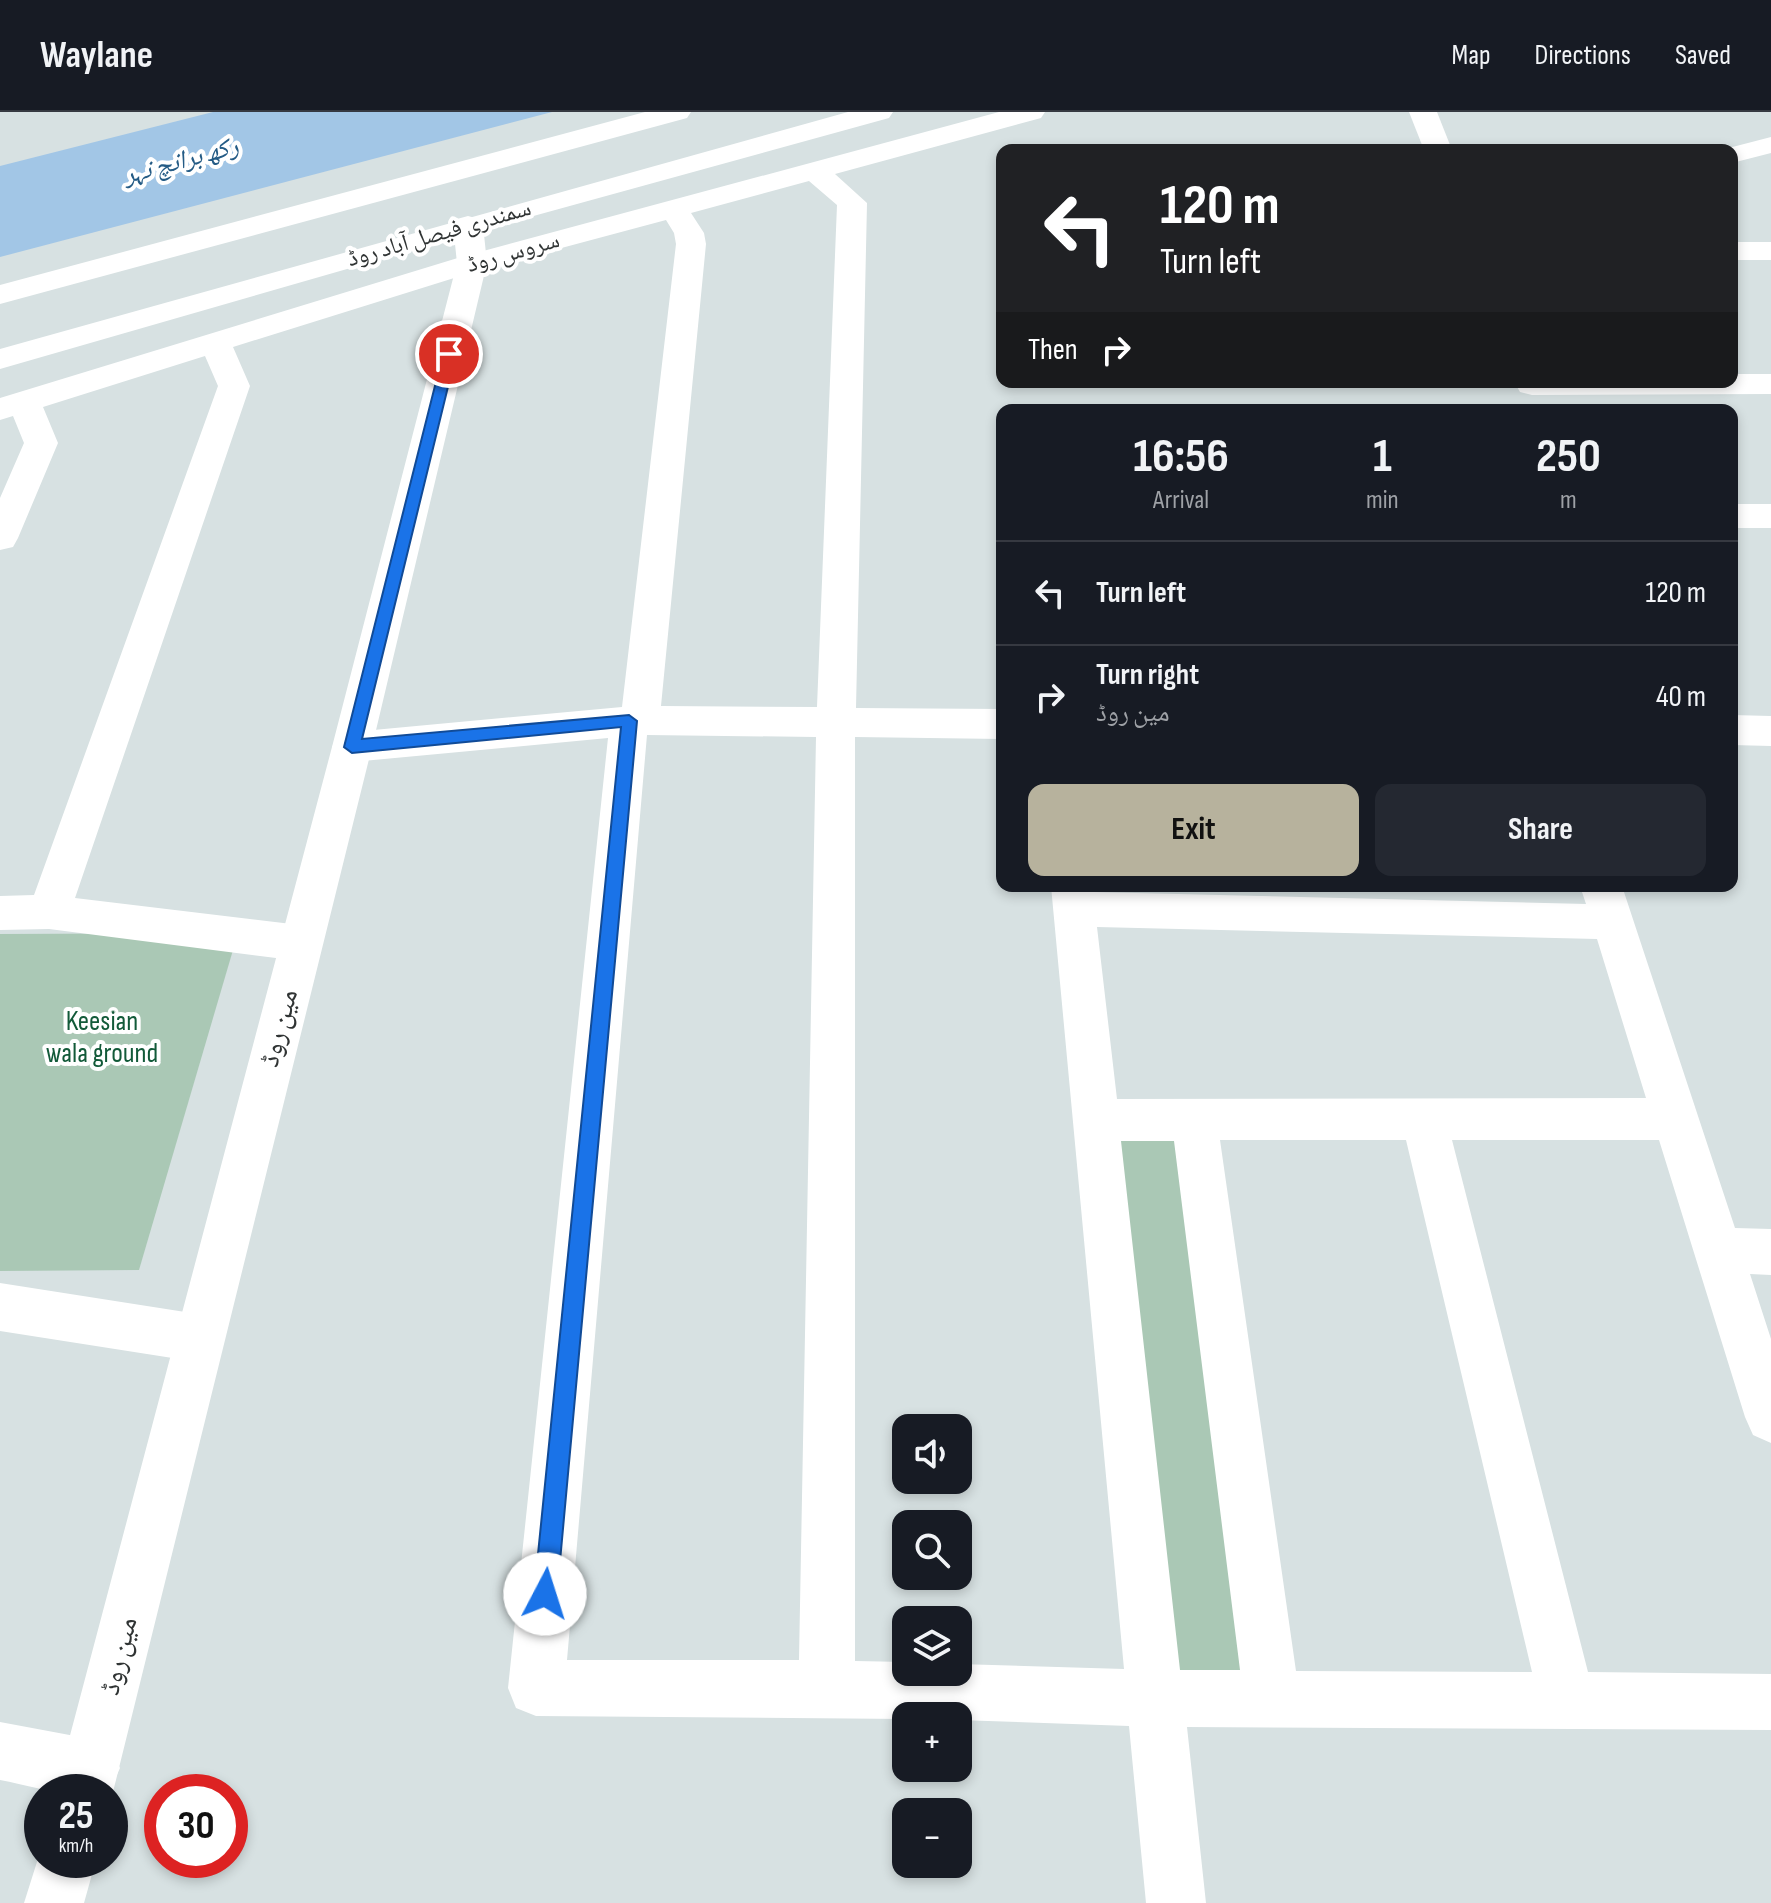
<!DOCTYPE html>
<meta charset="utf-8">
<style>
body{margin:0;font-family:"Sofia Sans Condensed","Noto Naskh Arabic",sans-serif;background:#242831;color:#f1f3f6;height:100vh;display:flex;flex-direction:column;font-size:30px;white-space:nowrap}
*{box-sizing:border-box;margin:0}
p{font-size:26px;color:#9ea1a6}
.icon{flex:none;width:44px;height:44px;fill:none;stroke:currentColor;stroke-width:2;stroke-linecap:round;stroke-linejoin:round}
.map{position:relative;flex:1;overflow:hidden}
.details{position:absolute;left:996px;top:292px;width:742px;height:488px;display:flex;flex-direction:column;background:#171b24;border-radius:16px;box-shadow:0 4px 12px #0003}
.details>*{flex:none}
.top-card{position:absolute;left:996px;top:32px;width:742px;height:244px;border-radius:16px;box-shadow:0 4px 12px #0003;background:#202124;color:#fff;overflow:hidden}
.buttons{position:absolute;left:892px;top:1302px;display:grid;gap:16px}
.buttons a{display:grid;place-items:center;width:80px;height:80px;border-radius:16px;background:#171b24;box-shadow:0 4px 12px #0003;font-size:40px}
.speed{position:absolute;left:24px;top:1662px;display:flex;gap:16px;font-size:40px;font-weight:700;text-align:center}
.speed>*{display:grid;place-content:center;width:104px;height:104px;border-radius:50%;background:#171b24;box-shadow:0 4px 12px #0003;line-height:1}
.speed small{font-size:20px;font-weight:400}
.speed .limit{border:12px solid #d22;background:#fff;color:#111}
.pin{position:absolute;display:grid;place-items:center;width:68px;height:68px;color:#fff;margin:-34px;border:4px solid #fff;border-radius:50%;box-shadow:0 2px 8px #0007}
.me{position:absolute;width:88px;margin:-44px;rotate:5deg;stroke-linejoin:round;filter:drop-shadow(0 0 6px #0008)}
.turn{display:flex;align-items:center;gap:28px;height:168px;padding:0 32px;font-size:36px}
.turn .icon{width:104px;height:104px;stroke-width:2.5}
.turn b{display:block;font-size:56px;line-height:68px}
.then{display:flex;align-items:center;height:76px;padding:0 32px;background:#0003;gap:16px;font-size:30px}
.eta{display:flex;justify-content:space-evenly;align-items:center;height:136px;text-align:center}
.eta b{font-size:48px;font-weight:700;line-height:56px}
.action{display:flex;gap:16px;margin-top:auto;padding:16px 32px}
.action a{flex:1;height:92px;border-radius:16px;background:#b7b29d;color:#111;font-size:32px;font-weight:700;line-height:92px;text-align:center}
.action a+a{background:#242831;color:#f1f3f6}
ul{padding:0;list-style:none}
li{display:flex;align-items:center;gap:24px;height:104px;padding:0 32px;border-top:2px solid #363941}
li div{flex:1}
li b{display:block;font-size:30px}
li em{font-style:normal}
header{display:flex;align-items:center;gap:48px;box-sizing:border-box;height:112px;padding:0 40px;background:#171b24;border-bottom:2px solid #363941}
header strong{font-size:38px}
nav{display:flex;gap:44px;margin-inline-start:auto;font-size:28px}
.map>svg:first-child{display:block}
</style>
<header>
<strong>Waylane</strong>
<nav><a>Map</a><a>Directions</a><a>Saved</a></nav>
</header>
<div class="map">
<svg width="1771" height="1791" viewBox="0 0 1771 1791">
<rect width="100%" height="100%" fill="#d7e1e2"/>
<g fill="#aac8b5">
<path d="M238 821 139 1158 0 1159V822Z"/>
<path d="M1108 1018 1181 1022 1249 1559 1162 1558Z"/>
</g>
<path fill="#a2c6e6" d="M213 0H552L0 145V54Z"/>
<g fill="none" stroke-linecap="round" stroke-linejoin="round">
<g fill="#fff" fill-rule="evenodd">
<path d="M999 0H1045L1041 6 835 62 867 91 856 596 1002 597V627L855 625V1549L906 1550V1560H958V1552L1124 1557 1051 774H1093L1094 780 1586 792 1580 774H1622L1735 1116 1771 1117V1163L1750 1162 1771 1227V1331L1753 1323 1745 1305 1659 1028H1452L1588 1560 1771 1562V1618L1187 1615 1206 1791H1146L1129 1614 958 1608V1604H906V1607L536 1604 516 1596 508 1576 608 626 352 650 338 646 332 635 338 624 352 620 622 595 676 132 674 121 666 108 483 157 233 235 250 274 75 786 300 813 315 818 321 831 315 844 300 849 49 817 0 818V784L34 783 218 274 205 244 43 295 58 331 18 426 13 435 0 438V386L24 331 13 304 0 308V286L461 145ZM809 69 837 93 817 595 661 594 706 132 704 121 691 101ZM647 623 816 625 799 1548H567ZM1097 815 1597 827 1646 986 1117 987ZM1220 1028H1406L1532 1560 1296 1559ZM1121 1029H1174L1240 1558H1180Z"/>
<path d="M1409 0H1437L1452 38H1424Z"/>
<path d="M1771 25V41L1732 51V38H1721Z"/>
<rect x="1732" y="130" width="39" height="18"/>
<path d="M1732 262H1771V282L1532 283 1520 280 1516 273 1518 270H1732Z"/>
<rect x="1732" y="392" width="39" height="24"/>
<path d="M1732 603 1771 604V634L1732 633Z"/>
<path d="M0 1171 198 1202 216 1209 223 1226 216 1243 198 1250 0 1219Z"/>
<path d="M0 1610 91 1627 111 1636 120 1656 111 1676C79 1690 33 1674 0 1668Z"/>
</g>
<g fill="#fff" fill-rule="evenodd">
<path d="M468 104 479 107 483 113 487 151 372 635 113 1680 110 1688V1680H55L332 635 457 151 453 113 457 107Z"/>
<path d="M42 1734V1748H96L84 1791H24Z"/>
</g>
<g fill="#fff" fill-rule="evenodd">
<path d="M645 0H691L687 6 0 192V173Z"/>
<path d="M848 0H893L889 6 479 119 0 257V237Z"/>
</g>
</g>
<path fill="#1a73e8" stroke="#114b97" stroke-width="2" d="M449 237 456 242 362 627 629 603 637 609 557 1482 553 1490 545 1494 537 1490 534 1482 621 615 352 641 344 635 443 242Z"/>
<g text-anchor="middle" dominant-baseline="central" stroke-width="8" stroke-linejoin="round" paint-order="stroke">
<g font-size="24" fill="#303434" stroke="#fff">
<text transform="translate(439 121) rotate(-16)">سمندری فیصل آباد روڈ</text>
<text transform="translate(513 140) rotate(-16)">سروس روڈ</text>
</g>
<g font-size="26" font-style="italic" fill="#245b85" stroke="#fff">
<text transform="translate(181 49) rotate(-15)">رکھ برانچ نہر</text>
</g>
<g font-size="28" fill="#125a39" stroke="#fff">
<text x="102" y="909">Keesian<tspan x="102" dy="32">wala ground</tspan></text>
</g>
<g font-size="28" fill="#303434" stroke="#fff">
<text transform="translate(279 916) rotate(-75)">مین روڈ</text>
<text transform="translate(119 1544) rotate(-76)">مین روڈ</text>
</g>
</g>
</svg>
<div class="buttons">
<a><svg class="icon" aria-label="sound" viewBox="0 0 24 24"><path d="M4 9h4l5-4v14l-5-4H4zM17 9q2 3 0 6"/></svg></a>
<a><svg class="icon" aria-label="search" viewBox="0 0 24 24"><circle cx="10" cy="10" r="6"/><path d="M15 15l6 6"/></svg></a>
<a><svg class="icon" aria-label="layers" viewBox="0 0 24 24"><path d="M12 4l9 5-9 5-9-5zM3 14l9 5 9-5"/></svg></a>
<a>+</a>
<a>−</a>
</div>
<div class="speed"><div>25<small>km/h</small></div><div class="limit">30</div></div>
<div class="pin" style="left:449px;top:242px;background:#d93025"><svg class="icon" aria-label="arrive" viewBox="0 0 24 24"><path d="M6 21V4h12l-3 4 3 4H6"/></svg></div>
<svg class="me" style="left:545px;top:1482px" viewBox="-20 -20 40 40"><circle r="19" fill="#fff"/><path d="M0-13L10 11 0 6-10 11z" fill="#1a73e8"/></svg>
<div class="top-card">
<div class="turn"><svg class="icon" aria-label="left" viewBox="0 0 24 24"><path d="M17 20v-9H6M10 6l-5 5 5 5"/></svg><div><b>120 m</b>Turn left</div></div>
<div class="then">Then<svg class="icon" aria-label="right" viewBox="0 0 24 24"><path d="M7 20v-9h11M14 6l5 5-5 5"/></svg></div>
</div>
<section class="details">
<div class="eta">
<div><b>16:56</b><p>Arrival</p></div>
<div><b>1</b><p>min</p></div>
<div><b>250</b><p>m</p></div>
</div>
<ul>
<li><svg class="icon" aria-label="left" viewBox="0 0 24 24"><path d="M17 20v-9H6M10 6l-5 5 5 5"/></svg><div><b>Turn left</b></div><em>120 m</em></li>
<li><svg class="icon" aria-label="right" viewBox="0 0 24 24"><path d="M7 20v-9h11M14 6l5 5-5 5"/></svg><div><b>Turn right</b><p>مین روڈ</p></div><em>40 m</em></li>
</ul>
<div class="action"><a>Exit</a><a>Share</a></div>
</section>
</div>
